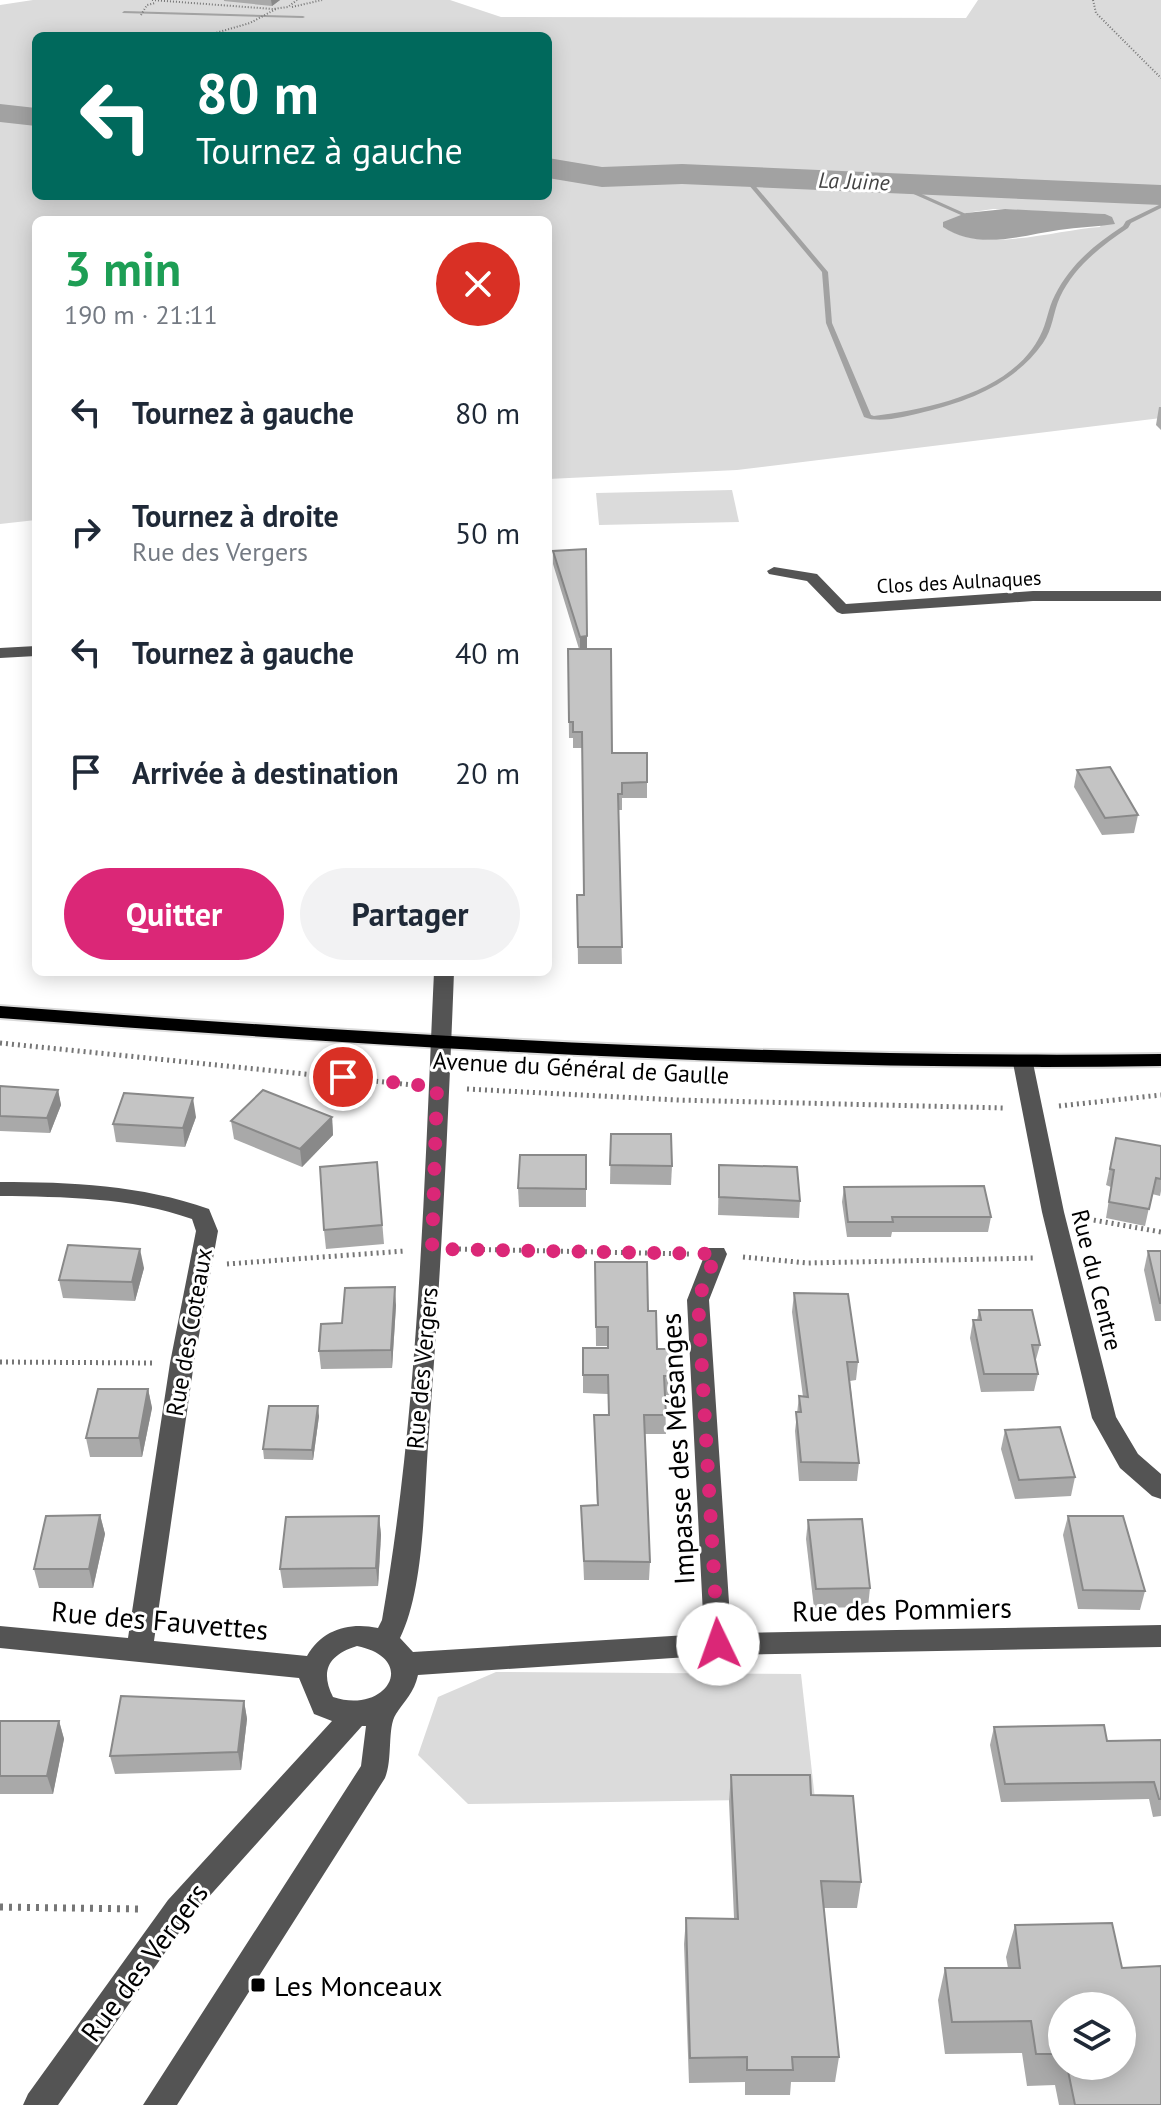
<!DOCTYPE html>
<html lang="fr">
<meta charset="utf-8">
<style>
body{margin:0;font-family:"PT Sans",sans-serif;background:#f2f2f3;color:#1f2937;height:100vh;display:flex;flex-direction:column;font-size:30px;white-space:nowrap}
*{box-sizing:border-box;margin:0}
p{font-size:26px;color:#747a83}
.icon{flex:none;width:44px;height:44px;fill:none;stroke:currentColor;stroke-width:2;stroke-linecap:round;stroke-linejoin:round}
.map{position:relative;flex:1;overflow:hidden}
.details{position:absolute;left:32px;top:216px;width:520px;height:760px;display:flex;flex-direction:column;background:#fff;border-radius:12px;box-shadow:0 4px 20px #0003}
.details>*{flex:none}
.hud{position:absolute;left:32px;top:32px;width:520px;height:168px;border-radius:12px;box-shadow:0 4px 20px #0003;background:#00695c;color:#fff;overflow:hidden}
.buttons{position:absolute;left:1048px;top:1992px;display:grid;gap:16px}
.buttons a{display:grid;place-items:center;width:88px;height:88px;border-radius:50%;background:#fff;box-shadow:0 4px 20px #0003;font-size:40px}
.pin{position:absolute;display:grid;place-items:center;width:68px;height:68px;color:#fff;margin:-34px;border:4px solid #fff;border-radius:50%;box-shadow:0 2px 8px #0007}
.me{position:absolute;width:88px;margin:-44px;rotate:357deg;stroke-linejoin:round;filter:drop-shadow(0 0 6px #0008)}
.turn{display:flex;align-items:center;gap:28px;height:168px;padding:0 32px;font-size:36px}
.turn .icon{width:104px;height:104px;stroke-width:2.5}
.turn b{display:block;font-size:56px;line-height:68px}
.round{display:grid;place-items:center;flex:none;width:84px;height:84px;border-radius:42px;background:#f2f2f3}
.overview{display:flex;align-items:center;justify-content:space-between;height:136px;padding:0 32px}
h1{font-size:48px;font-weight:600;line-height:60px;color:#1e9e55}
.cta{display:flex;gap:16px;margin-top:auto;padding:16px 32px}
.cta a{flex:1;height:92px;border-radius:48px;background:#db2777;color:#fff;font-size:32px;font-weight:600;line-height:92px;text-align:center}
.cta a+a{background:#f2f2f3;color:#1f2937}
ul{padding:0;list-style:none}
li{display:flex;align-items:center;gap:24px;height:120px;padding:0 32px}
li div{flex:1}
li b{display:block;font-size:30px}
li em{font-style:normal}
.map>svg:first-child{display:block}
</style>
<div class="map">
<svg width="1161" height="2105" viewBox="0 0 1161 2105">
<rect width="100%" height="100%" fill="#fff"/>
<g fill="#dbdbdb" fill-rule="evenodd">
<path d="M33 0H450L501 17 966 18 978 0H1161V418L737 470 548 479V220H36V520L0 524V5ZM36 36H548V196H36ZM993 209 1105 214 1100 227C1055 230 983 254 944 227L966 213Z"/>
<path d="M732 490 739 522 599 525 596 493Z"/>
<path d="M496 1672 801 1674 815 1799 468 1804 418 1755 438 1697Z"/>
</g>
<path fill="#a2a2a2" d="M1005 209 1105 214 1112 217 1115 224C1097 227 1078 227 1059 230 1023 235 978 251 943 227V222L966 213Z"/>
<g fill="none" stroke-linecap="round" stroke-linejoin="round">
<g fill="#a2a2a2" fill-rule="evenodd">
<path d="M124 11 303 16 305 17 303 18 122 13Z"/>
<path d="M743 176H747L828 272 832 323 871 415 874 416C930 409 1012 392 1040 336 1047 323 1048 308 1055 295 1070 265 1095 244 1123 226L1126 221 1161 204V208L1131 223 1128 228C1101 246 1074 267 1060 297 1053 312 1053 329 1043 343 1015 383 970 401 924 412 907 416 880 424 864 417L826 323 822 272 743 178Z"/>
<path d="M891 182H895L975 218 970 219 891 184Z"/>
</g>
<g fill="#a2a2a2" fill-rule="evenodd">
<path d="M0 104 36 108V126L0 122Z"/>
<path d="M548 158 602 167 682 164 1161 185V205L682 184 602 187 548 178Z"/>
</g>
<defs>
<path id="major" d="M0 1006C387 1035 773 1059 1161 1054V1066C773 1072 387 1047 0 1018Z"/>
</defs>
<use href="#major" stroke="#dbdbdb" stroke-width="4"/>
<g stroke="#767676" stroke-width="2" stroke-dasharray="1 2" stroke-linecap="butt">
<path d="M152 0 273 9 288 7 297 0"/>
<path d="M1093 0 1096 13 1161 78"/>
<path d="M292 7 322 0"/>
<path d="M141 15 147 5 155 3"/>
<path d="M205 36 250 23 276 9"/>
</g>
<g stroke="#767676" stroke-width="5" stroke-dasharray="2 4" stroke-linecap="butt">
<path d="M0 1043 413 1085"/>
<path d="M467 1089 677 1100 1005 1108"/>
<path d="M1059 1106 1161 1095"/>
<path d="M1082 1218 1161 1232"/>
<path d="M459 1249 689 1254"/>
<path d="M743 1257 808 1263 1036 1258"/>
<path d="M227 1264 405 1251"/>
<path d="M0 1362 155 1363"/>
</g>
<path stroke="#767676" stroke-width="7" stroke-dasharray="3 6" stroke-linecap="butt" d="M0 1907 139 1909"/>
<g fill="#545454" fill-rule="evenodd">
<path d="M774 567 817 574 846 604 1033 591H1161V601H1033L842 614 837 612 807 581 769 574 767 571Z"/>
<path d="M36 646V656L0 658V648Z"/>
<path d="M434 972H454C448 1130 440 1288 428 1446 424 1501 424 1590 400 1638L413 1652 704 1634 687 1300 705 1254 708 1248H724L727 1254 709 1300 731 1633 1161 1625V1647L718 1655 418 1675C414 1693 405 1700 396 1714 387 1727 393 1760 385 1778L177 2105H143L361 1766 366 1726H362L188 1920 58 2105H23L28 2094 168 1900 332 1721 314 1714 299 1678 0 1648V1626L128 1638 170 1363 196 1231 192 1219C130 1197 64 1197 0 1196V1182C71 1182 141 1185 209 1209L218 1231 194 1363 154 1641 307 1656C322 1629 350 1622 378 1628L382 1620C419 1407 424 1188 434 972ZM357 1646C420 1659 386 1715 333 1697 320 1671 328 1655 357 1646Z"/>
<path d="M1023 1056 1033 1063 1064 1212 1116 1417 1138 1454 1161 1474V1499L1152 1496 1120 1468 1092 1418 1042 1212 1013 1063Z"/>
</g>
<use href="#major" fill="#000" fill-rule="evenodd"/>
</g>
<g fill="#a9a9a9" fill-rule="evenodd">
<path d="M224 0H280L272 6 224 1Z"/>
<path d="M1159 407H1161V430L1156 425Z"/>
<path d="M553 551 587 648 612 753H647V798H622V810H618L622 964H578L577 895H584L582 748H573V738H569L568 649H579L553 564Z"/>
<path d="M1077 770 1138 815 1134 833 1102 835 1074 787Z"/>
<path d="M0 1086 58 1090 61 1105 50 1133 0 1131Z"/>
<path d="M196 1117 185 1147 116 1142 113 1124Z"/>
<path d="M332 1117 333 1135 302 1167 234 1139 231 1121Z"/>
<path d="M611 1134 672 1166 671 1185 610 1184Z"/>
<path d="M1116 1138 1161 1146V1191L1160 1196 1152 1194 1145 1226 1106 1218 1111 1187 1106 1185Z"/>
<path d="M586 1155V1207H519L518 1188Z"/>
<path d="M377 1162 384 1244 326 1249 324 1230Z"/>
<path d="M719 1165 800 1201 799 1218 718 1215Z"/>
<path d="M844 1187 991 1217 988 1232H892L891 1237H847L842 1202Z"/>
<path d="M1148 1251H1161V1321H1155L1144 1270Z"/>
<path d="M595 1262 648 1311 657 1349 672 1376 671 1395H665L666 1434H645L650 1562 649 1580H584L581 1506 597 1505 594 1415H608V1394L583 1393V1348H608V1346H596Z"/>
<path d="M144 1268 135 1301 63 1298 59 1280Z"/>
<path d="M794 1293 858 1362 856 1380 850 1381 859 1463 857 1481H799L795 1431 799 1396 803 1397 792 1312Z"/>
<path d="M396 1305 392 1368 321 1369 319 1351 342 1323Z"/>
<path d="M979 1310 1040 1345 1035 1363 1038 1374 1034 1391 981 1392 970 1338 973 1320H977Z"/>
<path d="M148 1389 152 1408 142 1457H90L86 1438Z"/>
<path d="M319 1416 313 1460 264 1459 263 1449Z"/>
<path d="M1005 1430 1075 1477 1071 1496 1015 1499 1001 1449Z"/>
<path d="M100 1515 105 1534 93 1588H39L34 1569Z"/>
<path d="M379 1516 381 1535 378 1586 283 1588 280 1569Z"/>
<path d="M1068 1516 1145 1591 1140 1610 1078 1609 1063 1535Z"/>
<path d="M808 1520 870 1588 868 1607 814 1608 806 1539Z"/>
<path d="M244 1701 247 1719 241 1770 115 1774 110 1756Z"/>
<path d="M0 1721H59L64 1739 53 1794H0Z"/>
<path d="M994 1727 1107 1741 1161 1740V1816L1153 1817 1149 1799 1001 1802 990 1745Z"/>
<path d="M731 1775 811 1795 861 1882 857 1908H824L839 2057 835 2082H791L790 2095H745V2082L689 2083 684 1944 686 1918H734L729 1801Z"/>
<path d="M1015 1925 1122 1968 1161 2105H1059L1055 2085 1027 2086 1022 2053 945 2054 938 2000 945 1968H1008L1006 1957ZM1062 2006 1122 2066H1062Z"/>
</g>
<g fill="#898989">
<path d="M271 0H280L272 6Z"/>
<path d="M587 636V648L580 650V637Z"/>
<path d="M58 1090 61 1105 50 1133 47 1118Z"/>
<path d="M193 1098 196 1117 185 1147 183 1128Z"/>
<path d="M332 1117 333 1135 302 1167 300 1149Z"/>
<path d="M140 1249 144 1268 135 1301 132 1282Z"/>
<path d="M395 1287 396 1305 392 1368 391 1350Z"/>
<path d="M148 1389 152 1408 142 1457 139 1438Z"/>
<path d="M318 1406 319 1416 313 1460 312 1450Z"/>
<path d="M100 1515 105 1534 93 1588 89 1569Z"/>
<path d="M379 1516 381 1535 378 1586 376 1568Z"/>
<path d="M244 1701 247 1719 241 1770 238 1752Z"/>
<path d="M59 1721 64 1739 53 1794 47 1776Z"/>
</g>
<g fill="#c4c4c4" stroke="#898989" stroke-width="2">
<path d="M586 549 587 636 580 637 553 551Z"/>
<path d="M568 649H611L612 753H647V782L622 783V794H618L622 947H578L577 895H584L582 732H573V722H569Z"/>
<path d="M1110 767 1138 815 1105 818 1077 770Z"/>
<path d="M0 1086 58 1090 47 1118 0 1116Z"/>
<path d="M263 1090 332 1117 300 1149 231 1121Z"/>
<path d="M124 1093 193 1098 183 1128 113 1124Z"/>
<path d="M611 1134H671L672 1166 610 1165Z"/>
<path d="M1116 1138 1161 1146V1179L1156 1178 1149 1209 1109 1202 1114 1170 1110 1169Z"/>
<path d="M520 1155H586V1189L518 1188Z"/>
<path d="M377 1162 382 1225 324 1230 320 1167Z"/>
<path d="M719 1165 797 1167 800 1201 719 1197Z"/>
<path d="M984 1186 991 1217H892L893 1222H848L844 1187Z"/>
<path d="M68 1245 140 1249 132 1282 59 1280Z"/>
<path d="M1148 1251H1161V1303H1160Z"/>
<path d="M595 1262H647L648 1311H656L657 1349H670L672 1376H664L666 1415H644L650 1562 584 1561 581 1506 598 1505 594 1415H609L608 1375H583V1348H608V1327H596Z"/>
<path d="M395 1287 391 1350 319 1351 321 1324 342 1323 345 1288Z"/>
<path d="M794 1293 848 1294 858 1362H847L859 1463 801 1462 796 1412H801L799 1396 808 1397Z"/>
<path d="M979 1310H1032L1040 1345H1032L1038 1374H984L973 1320H981Z"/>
<path d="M98 1389H148L139 1438H86Z"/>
<path d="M269 1406H318L312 1450 263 1449Z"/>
<path d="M1060 1427 1075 1477 1019 1480 1005 1430Z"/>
<path d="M100 1515 89 1569H34L46 1516Z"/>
<path d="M379 1516 376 1568 280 1569 286 1517Z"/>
<path d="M1068 1516H1123L1145 1591 1083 1590Z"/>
<path d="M862 1519 870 1588 816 1589 808 1520Z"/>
<path d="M121 1696 244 1701 238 1752 110 1756Z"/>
<path d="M0 1721H59L47 1776H0Z"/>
<path d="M1104 1725 1107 1741 1161 1740V1799H1159L1154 1782 1005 1784 994 1727Z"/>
<path d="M731 1775H810L811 1795 853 1796 861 1882 821 1881 839 2057H792L793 2070H747V2057L690 2058 686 1918 738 1919Z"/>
<path d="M1112 1923 1122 1968 1161 1966V2105H1075L1067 2066H1122V2006H1062V2054H1036L1031 2021 952 2022 945 1968H1020L1015 1925Z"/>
</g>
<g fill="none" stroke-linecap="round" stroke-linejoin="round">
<path stroke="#db2777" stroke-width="14" stroke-dasharray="0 25.2" d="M343 1077 437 1087 432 1249 716 1254 698 1300 718 1644"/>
</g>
<rect fill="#000" stroke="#fff" stroke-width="3" x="250" y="1977" width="16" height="16" rx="4"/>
<g text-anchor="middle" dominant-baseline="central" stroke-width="6" stroke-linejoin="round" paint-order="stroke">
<g font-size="20" fill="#000" stroke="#fff">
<text transform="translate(959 582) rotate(-3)">Clos des Aulnaques</text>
</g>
<g font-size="22" font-style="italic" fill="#434343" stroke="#fff">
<text transform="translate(854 181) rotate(2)">La Juine</text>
</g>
<g font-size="24" fill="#000" stroke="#fff">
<text transform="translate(581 1068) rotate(3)">Avenue du Général de Gaulle</text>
<text transform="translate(1097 1280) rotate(76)">Rue du Centre</text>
<text transform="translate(189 1332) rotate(-80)">Rue des Coteaux</text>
<text transform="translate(422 1368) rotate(-85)">Rue des Vergers</text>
</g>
<g font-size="28" fill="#000" stroke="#fff">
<text transform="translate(677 1449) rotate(-93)">Impasse des Mésanges</text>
<text transform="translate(902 1609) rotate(-1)">Rue des Pommiers</text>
<text transform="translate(160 1620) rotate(5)">Rue des Fauvettes</text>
<text transform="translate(144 1962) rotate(-53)">Rue des Vergers</text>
</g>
<g font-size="28" fill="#000" stroke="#fff" text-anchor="start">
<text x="274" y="1985">Les Monceaux</text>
</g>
</g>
</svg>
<div class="buttons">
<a><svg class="icon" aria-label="layers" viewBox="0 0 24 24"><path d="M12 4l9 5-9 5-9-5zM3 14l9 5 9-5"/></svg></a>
</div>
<div class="pin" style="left:343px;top:1077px;background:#d93025"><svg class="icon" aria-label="arrive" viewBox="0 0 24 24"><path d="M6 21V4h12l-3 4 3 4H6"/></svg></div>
<svg class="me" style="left:718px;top:1644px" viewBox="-20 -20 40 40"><circle r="19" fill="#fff"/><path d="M0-13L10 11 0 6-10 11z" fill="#db2777"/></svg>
<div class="hud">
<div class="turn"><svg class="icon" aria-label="left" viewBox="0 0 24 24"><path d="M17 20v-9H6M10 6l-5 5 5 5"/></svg><div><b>80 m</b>Tournez à gauche</div></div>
</div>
<section class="details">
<div class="overview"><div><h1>3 min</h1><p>190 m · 21:11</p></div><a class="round" style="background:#d93025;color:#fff"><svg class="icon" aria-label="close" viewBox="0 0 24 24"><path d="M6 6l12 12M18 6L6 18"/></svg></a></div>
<ul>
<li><svg class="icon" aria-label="left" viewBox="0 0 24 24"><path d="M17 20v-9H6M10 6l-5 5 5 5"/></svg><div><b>Tournez à gauche</b></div><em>80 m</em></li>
<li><svg class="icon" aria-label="right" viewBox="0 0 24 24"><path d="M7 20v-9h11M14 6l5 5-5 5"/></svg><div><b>Tournez à droite</b><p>Rue des Vergers</p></div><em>50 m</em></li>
<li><svg class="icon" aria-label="left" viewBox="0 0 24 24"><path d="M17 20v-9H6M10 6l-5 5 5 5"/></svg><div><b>Tournez à gauche</b></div><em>40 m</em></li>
<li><svg class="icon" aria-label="arrive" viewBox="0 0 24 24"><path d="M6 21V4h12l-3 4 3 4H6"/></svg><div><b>Arrivée à destination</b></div><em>20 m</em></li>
</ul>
<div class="cta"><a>Quitter</a><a>Partager</a></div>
</section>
</div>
